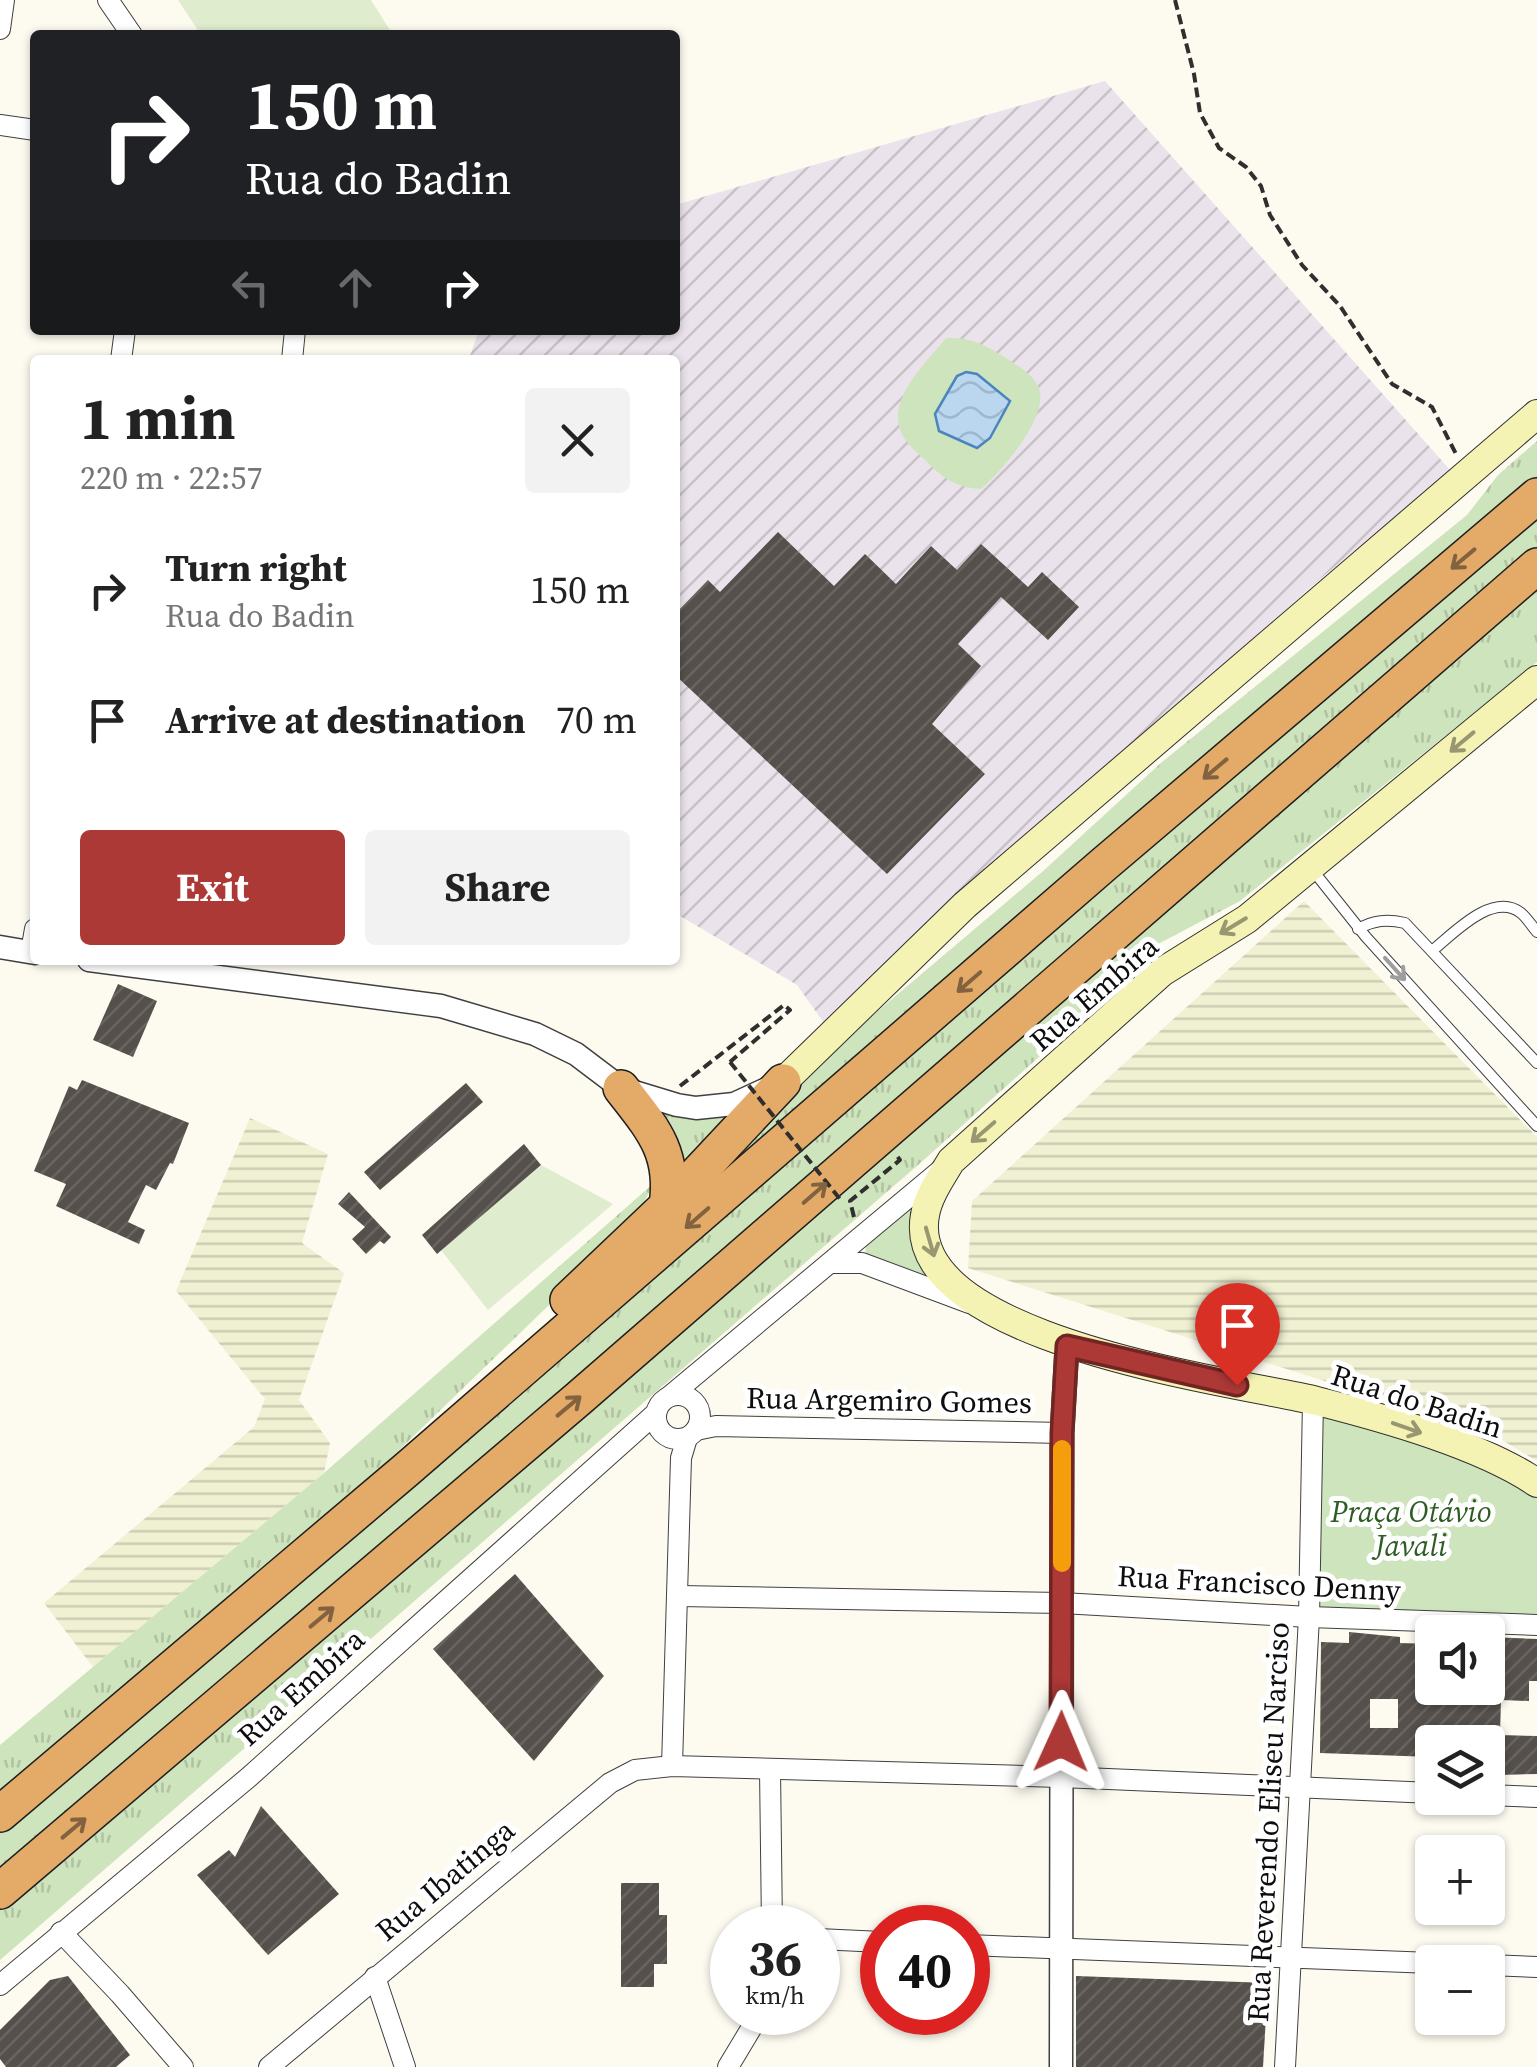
<!DOCTYPE html>
<meta charset="utf-8">
<style>
body{margin:0;font-family:"Source Serif 4",serif;background:#f2f2f2;color:#222;height:100vh;display:flex;flex-direction:column;font-size:38px;white-space:nowrap}
*{box-sizing:border-box;margin:0}
p{font-size:32px;color:#767676}
.icon{flex:none;width:55px;height:55px;fill:none;stroke:currentColor;stroke-width:2;stroke-linecap:round;stroke-linejoin:round}
.map{position:relative;flex:1;overflow:hidden}
.sheet{position:absolute;left:30px;top:355px;width:650px;height:610px;display:flex;flex-direction:column;background:#fff;border-radius:10px;box-shadow:0 2px 8px #0004}
.sheet>*{flex:none}
.top-card{position:absolute;left:30px;top:30px;width:650px;height:305px;border-radius:10px;box-shadow:0 2px 8px #0004;background:#202124;color:#fff;overflow:hidden}
.tools{position:absolute;left:1415px;top:1615px;display:grid;gap:20px}
.tools a{display:grid;place-items:center;width:90px;height:90px;border-radius:10px;background:#fff;box-shadow:0 2px 8px #0004;font-size:50px}
.speed{position:absolute;left:710px;top:1905px;display:flex;gap:20px;font-size:50px;font-weight:700;text-align:center}
.speed>*{display:grid;place-content:center;width:130px;height:130px;border-radius:50%;background:#fff;box-shadow:0 2px 8px #0004;line-height:1}
.speed small{font-size:25px;font-weight:400}
.speed .limit{border:15px solid #d22;background:#fff;color:#111}
.pin{position:absolute;display:grid;place-items:center;width:85px;height:85px;color:#fff;margin:-102px -42px;border-radius:50% 50% 50% 0;rotate:-45deg;box-shadow:0 0 10px #0007}
.pin .icon{rotate:45deg}
.me{position:absolute;width:110px;margin:-55px;rotate:1deg;stroke-linejoin:round;filter:drop-shadow(0 0 8px #0008)}
.turn{display:flex;align-items:center;gap:35px;height:210px;padding:0 50px;font-size:45px}
.turn .icon{width:130px;height:130px;stroke-width:2.5}
.turn b{display:block;font-size:70px;line-height:85px}
.lanes{display:flex;align-items:center;height:95px;padding:0 50px;background:#0003;justify-content:center;gap:50px;direction:ltr}
.lanes .off{opacity:.35}
.round{display:grid;place-items:center;flex:none;width:105px;height:105px;border-radius:10px;background:#f2f2f2}
.summary{display:flex;align-items:center;justify-content:space-between;height:170px;padding:0 50px}
h1{font-size:60px;font-weight:700;line-height:75px}
.action{display:flex;gap:20px;margin-top:auto;padding:20px 50px}
.action a{flex:1;height:115px;border-radius:10px;background:#ad3936;color:#fff;font-size:40px;font-weight:700;line-height:115px;text-align:center}
.action a+a{background:#f2f2f2;color:#222}
ul{padding:0;list-style:none}
li{display:flex;align-items:center;gap:30px;height:130px;padding:0 50px}
li div{flex:1}
li b{display:block;font-size:38px}
li em{font-style:normal}
.map>svg:first-child{display:block}
</style>
<div class="map">
<svg width="1537" height="2067" viewBox="0 0 1537 2067">
<defs>
<pattern id="industrial-furrows" width="10" height="10" patternUnits="userSpaceOnUse" patternTransform="scale(2.5)"><rect width="10" height="10" fill="#ebe3eb"/><path d="M-1 1l2-2M0 10L10 0M9 11l2-2" fill="none" stroke="#c8c2c8"/></pattern>
<pattern id="farmland-rules" width="6" height="5" patternUnits="userSpaceOnUse" patternTransform="scale(2.5)"><rect width="6" height="5" fill="#f0f0d2"/><path d="M0 2.5h6" fill="none" stroke="#cdcdb3"/></pattern>
<pattern id="grass-tufts" width="24" height="20" patternUnits="userSpaceOnUse" patternTransform="scale(2.5)"><rect width="24" height="20" fill="#cee4bd"/><path d="M3 7l-1-3M5 7V3M7 7l1-3M15 17l-1-3M17 17v-4M19 17l1-3" fill="none" stroke="#b0c2a1"/></pattern>
<pattern id="water-waves" width="16" height="10" patternUnits="userSpaceOnUse" patternTransform="scale(2.5)"><rect width="16" height="10" fill="#bad7ef"/><path d="M0 5q4-4 8 0t8 0" fill="none" stroke="#9fb7cc"/></pattern>
<pattern id="building-hatch" width="6" height="6" patternUnits="userSpaceOnUse" patternTransform="scale(2.5)"><rect width="6" height="6" fill="#55504b"/><path d="M-1 1l2-2M0 6l6-6M5 7l2-2" fill="none" stroke="#686460"/></pattern>
</defs>
<rect width="100%" height="100%" fill="#fdfbf0"/>
<path fill="url(#industrial-furrows)" d="M1105 81 1451 471 1320 579 824 1023 797 985 675 913V360L469 359 479 330H675V205Z"/>
<g fill="url(#farmland-rules)">
<path d="M1304 901 1537 1137V1461L1492 1434 968 1268 972 1201Z"/>
<path d="M250 1118 328 1154 302 1243 344 1273 299 1400 330 1443 324 1473 93 1667 44 1603 254 1427 265 1399 176 1291Z"/>
</g>
<g fill="url(#grass-tufts)">
<path d="M1537 441V477L724 1180 712 1169 801 1076 1042 872 1162 762 1467 515 1498 475Z"/>
<path d="M1537 512V552L0 1875V1830Z"/>
<path d="M1537 580V662L1240 901 1160 943 1103 1000 918 1165 0 1960V1906Z"/>
<path d="M647 1109C677 1118 701 1118 732 1112L678 1174Z"/>
<path d="M654 1183 639 1212 613 1243 360 1488 0 1801V1745L324 1473Z"/>
</g>
<g fill="#cee4bd">
<path d="M946 338C970 337 983 344 1003 356 1016 365 1031 372 1038 386 1052 414 1001 472 981 489 958 488 943 479 927 462 920 455 911 448 905 439 881 404 925 364 946 338Z"/>
<path d="M931 1178 926 1212 963 1296 865 1261 866 1242Z"/>
<path d="M1317 1406 1439 1439 1537 1489V1621L1314 1617Z"/>
</g>
<g fill="#dfecce">
<path d="M178 0H371L393 35H201Z"/>
<path d="M541 1165 613 1204 488 1310 441 1250Z"/>
</g>
<path fill="url(#water-waves)" stroke="#4a86bd" stroke-width="2.5" d="M966 372 977 374 1010 401 990 438 977 448 939 431 935 414 957 376Z"/>
<g fill="url(#building-hatch)" fill-rule="evenodd">
<path d="M778 532 834 586 865 554 896 584 931 546 957 570 981 544 1028 587 1042 572 1079 607 1048 640 1001 597 958 644 981 666 932 724 985 774 887 874 675 675V614L708 580 720 592Z"/>
<path d="M118 984 157 1001 133 1057 93 1040Z"/>
<path d="M82 1080 189 1123 173 1164 170 1163 156 1190 146 1185 128 1222 145 1230 139 1244 56 1206 66 1184 34 1171 69 1086 77 1090Z"/>
<path d="M466 1083 483 1102 380 1190 364 1172Z"/>
<path d="M524 1144 541 1165 437 1254 422 1235Z"/>
<path d="M349 1192 391 1237 384 1244 380 1241 366 1254 352 1239 365 1227 338 1204Z"/>
<path d="M515 1574 604 1676 534 1761 433 1649Z"/>
<path d="M1349 1632 1400 1637V1643L1432 1644V1688H1488V1637L1537 1639V1681H1529V1701L1501 1700 1500 1735 1537 1736V1774L1500 1775V1761L1488 1760V1742H1432V1757L1320 1753 1321 1642 1349 1643ZM1370 1699H1398V1728H1370Z"/>
<path d="M261 1806 339 1894 268 1955 197 1875 229 1850 235 1857Z"/>
<path d="M621 1883H659V1915H667V1964H654V1987H621Z"/>
<path d="M68 1976 130 2055 116 2067H6L0 2059V2030L50 1980Z"/>
<path d="M1076 1976 1268 1983 1263 2067H1076Z"/>
</g>
<g fill="none" stroke-linecap="round" stroke-linejoin="round">
<defs>
<g id="service">
<path d="M1311 868 1366 937 1537 1126"/>
<path d="M1358 929C1374 920 1387 919 1405 923L1537 1063"/>
<path d="M1433 950C1454 933 1493 891 1521 913 1527 918 1532 926 1537 932"/>
</g>
<g id="minor">
<path d="M108 0 132 35"/>
<path d="M0 29 4 0"/>
<path d="M0 125 35 130"/>
<path d="M121 360 125 330"/>
<path d="M292 360 295 330"/>
<path d="M31 952 35 929"/>
<path d="M833 1263H862L969 1303"/>
<circle cx="678" cy="1417" r="22"/>
<path d="M670 1396 941 1170"/>
<path d="M696 1430 716 1426 1062 1433"/>
<path d="M679 1596 1062 1603 1309 1617 1537 1625"/>
<path d="M672 1766 681 1458 687 1438"/>
<path d="M770 1769 772 1928"/>
<path d="M1488 1795 1537 1797"/>
<path d="M61 1932 120 1994 183 2067"/>
<path d="M818 1939 882 1942"/>
<path d="M968 1945 1432 1963"/>
<path d="M1488 1965 1537 1967"/>
<path d="M375 1977 405 2067"/>
<path d="M0 1985 249 1777 656 1413"/>
<path d="M269 2067 610 1783 635 1770 672 1766 1061 1777 1432 1793"/>
<path d="M728 2067 761 2012"/>
<path d="M1285 2067 1309 1617 1313 1400"/>
</g>
<g id="tertiary">
<path d="M0 947 35 953"/>
<path d="M89 960 441 1006 535 1034 576 1054 621 1088 677 1105 696 1108 734 1104 771 1087"/>
<path d="M1061 2067 1062 1433 1067 1346"/>
</g>
<g id="secondary">
<path d="M1537 680 1247 919 1162 972 951 1161C941 1178 928 1196 925 1215 902 1340 1237 1382 1317 1401 1384 1418 1481 1445 1537 1483"/>
<path d="M783 1082 965 905 1537 414"/>
</g>
<g id="motorway">
<path d="M621 1088C652 1128 675 1152 667 1206"/>
<path d="M568 1300 667 1206 783 1082"/>
<path d="M0 1814 406 1470 1103 865 1537 496"/>
<path d="M0 1891 578 1399 1537 566"/>
</g>
</defs>
<use href="#service" stroke="#404040" stroke-width="12"/>
<use href="#minor" stroke="#404040" stroke-width="22"/>
<use href="#tertiary" stroke="#404040" stroke-width="25"/>
<use href="#secondary" stroke="#2f2f2f" stroke-width="30"/>
<use href="#motorway" stroke="#1e1e1e" stroke-width="38"/>
<g stroke="#2f2f2f" stroke-width="4" stroke-dasharray="10 5" stroke-linecap="butt">
<path d="M1175 0 1194 74 1200 113 1219 148 1246 167 1261 186 1270 215 1302 265 1340 306 1392 384 1432 407 1456 454"/>
<path d="M680 1086 784 1005 790 1010 730 1062"/>
<path d="M854 1217 850 1201 900 1160 897 1156"/>
</g>
<use href="#service" stroke="#fff" stroke-width="10"/>
<use href="#minor" stroke="#fff" stroke-width="20"/>
<use href="#tertiary" stroke="#fff" stroke-width="22"/>
<use href="#secondary" stroke="#f5f3b3" stroke-width="28"/>
<use href="#motorway" stroke="#e3aa68" stroke-width="35"/>
<path stroke="#2f2f2f" stroke-width="4" stroke-dasharray="10 5" stroke-linecap="butt" d="M730 1062 840 1199"/>
</g>
<defs><path id="oneway-shaft" d="M-6 0H5M1.5-3L5.5 0L1.5 3" fill="none" stroke-width="1.6" stroke-linecap="round" stroke-linejoin="round" transform="scale(2.5)"/></defs>
<g stroke="#83633f">
<use href="#oneway-shaft" transform="translate(1463 559) rotate(140)"/>
<use href="#oneway-shaft" transform="translate(1215 769) rotate(140)"/>
<use href="#oneway-shaft" transform="translate(969 982) rotate(139)"/>
<use href="#oneway-shaft" transform="translate(815 1193) rotate(-41)"/>
<use href="#oneway-shaft" transform="translate(697 1218) rotate(139)"/>
<use href="#oneway-shaft" transform="translate(569 1406) rotate(-40)"/>
<use href="#oneway-shaft" transform="translate(322 1617) rotate(-40)"/>
<use href="#oneway-shaft" transform="translate(74 1828) rotate(-40)"/>
</g>
<g stroke="#989771">
<use href="#oneway-shaft" transform="translate(1462 742) rotate(140)"/>
<use href="#oneway-shaft" transform="translate(1233 926) rotate(149)"/>
<use href="#oneway-shaft" transform="translate(983 1132) rotate(139)"/>
<use href="#oneway-shaft" transform="translate(930 1242) rotate(74)"/>
<use href="#oneway-shaft" transform="translate(1407 1428) rotate(19)"/>
</g>
<use stroke="#9e9e9e" href="#oneway-shaft" transform="translate(1395 969) rotate(48)"/>
<g fill="none" stroke-linecap="round" stroke-linejoin="round">
<defs>
<path id="route" d="M1061 1742 1062 1433 1067 1346 1237 1385"/>
</defs>
<use href="#route" stroke="#702523" stroke-width="25"/>
<use href="#route" stroke="#ad3936" stroke-width="18"/>
<path stroke="#f59e0b" stroke-width="18" d="M1062 1449V1563"/>
</g>
<g text-anchor="middle" dominant-baseline="central" stroke-width="10" stroke-linejoin="round" paint-order="stroke">
<g font-size="30" fill="#0d0d0d" stroke="#fff">
<text transform="translate(1094 993) rotate(-41)">Rua Embira</text>
<text transform="translate(889 1400) rotate(1)">Rua Argemiro Gomes</text>
<text transform="translate(1417 1401) rotate(18)">Rua do Badin</text>
<text transform="translate(1259 1583) rotate(3)">Rua Francisco Denny</text>
<text transform="translate(301 1687) rotate(-42)">Rua Embira</text>
<text transform="translate(1268 1822) rotate(-87)">Rua Reverendo Eliseu Narciso</text>
<text transform="translate(445 1880) rotate(-40)">Rua Ibatinga</text>
</g>
<g font-size="30" font-style="italic" fill="#2d5d25" stroke="#fff">
<text x="1411" y="1511">Praça Otávio<tspan x="1411" dy="34">Javali</tspan></text>
</g>
</g>
</svg>
<div class="tools">
<a><svg class="icon" aria-label="sound" viewBox="0 0 24 24"><path d="M4 9h4l5-4v14l-5-4H4zM17 9q2 3 0 6"/></svg></a>
<a><svg class="icon" aria-label="layers" viewBox="0 0 24 24"><path d="M12 4l9 5-9 5-9-5zM3 14l9 5 9-5"/></svg></a>
<a>+</a>
<a>−</a>
</div>
<div class="speed"><div>36<small>km/h</small></div><div class="limit">40</div></div>
<div class="pin" style="left:1237px;top:1385px;background:#d93025"><svg class="icon" aria-label="arrive" viewBox="0 0 24 24"><path d="M6 21V4h12l-3 4 3 4H6"/></svg></div>
<svg class="me" style="left:1061px;top:1742px" viewBox="-20 -20 40 40"><path d="M0-17L14 15 0 8-14 15z" fill="#ad3936" stroke="#fff" stroke-width="4"/></svg>
<div class="top-card">
<div class="turn"><svg class="icon" aria-label="right" viewBox="0 0 24 24"><path d="M7 20v-9h11M14 6l5 5-5 5"/></svg><div><b>150 m</b>Rua do Badin</div></div>
<div class="lanes"><svg class="icon off" aria-label="left" viewBox="0 0 24 24"><path d="M17 20v-9H6M10 6l-5 5 5 5"/></svg><svg class="icon off" aria-label="ahead" viewBox="0 0 24 24"><path d="M12 20V5M6 11l6-6 6 6"/></svg><svg class="icon" aria-label="right" viewBox="0 0 24 24"><path d="M7 20v-9h11M14 6l5 5-5 5"/></svg></div>
</div>
<section class="sheet">
<div class="summary"><div><h1>1 min</h1><p>220 m · 22:57</p></div><a class="round"><svg class="icon" aria-label="close" viewBox="0 0 24 24"><path d="M6 6l12 12M18 6L6 18"/></svg></a></div>
<ul>
<li><svg class="icon" aria-label="right" viewBox="0 0 24 24"><path d="M7 20v-9h11M14 6l5 5-5 5"/></svg><div><b>Turn right</b><p>Rua do Badin</p></div><em>150 m</em></li>
<li><svg class="icon" aria-label="arrive" viewBox="0 0 24 24"><path d="M6 21V4h12l-3 4 3 4H6"/></svg><div><b>Arrive at destination</b></div><em>70 m</em></li>
</ul>
<div class="action"><a>Exit</a><a>Share</a></div>
</section>
</div>
